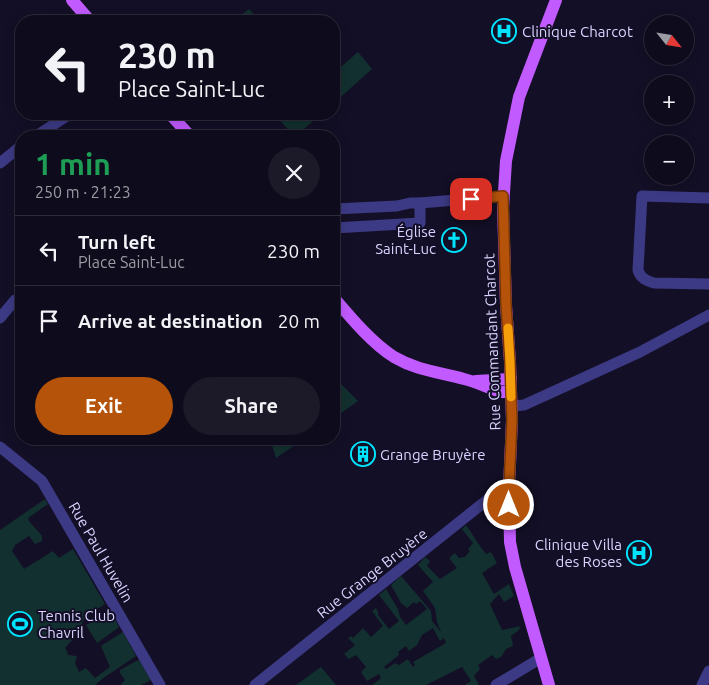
<!DOCTYPE html>
<meta charset="utf-8">
<style>
body{margin:0;font-family:Ubuntu,sans-serif;background:#1c1929;color:#f1f3f6;height:100vh;display:flex;flex-direction:column;font-size:19px;white-space:nowrap}
*{box-sizing:border-box;margin:0}
p{font-size:16px;color:#9b9ba3}
.icon{flex:none;width:28px;height:28px;fill:none;stroke:currentColor;stroke-width:2;stroke-linecap:round;stroke-linejoin:round}
.map{position:relative;flex:1;overflow:hidden}
.panel{position:absolute;left:15px;top:130px;width:325px;height:315px;display:flex;flex-direction:column;background:#0e0b1c;border-radius:20px;box-shadow:0 2px 12px #0003,0 0 0 1px #2e2b3b}
.panel>*{flex:none}
.hud{position:absolute;left:15px;top:15px;width:325px;height:105px;border-radius:20px;box-shadow:0 2px 12px #0003,0 0 0 1px #2e2b3b;background:#0e0b1c;color:#f1f3f6;overflow:hidden}
.needle{width:32px;rotate:120deg}
.tools{position:absolute;left:644px;top:15px;display:grid;gap:10px}
.tools a{display:grid;place-items:center;width:50px;height:50px;border-radius:50%;background:#0e0b1c;box-shadow:0 2px 12px #0003,0 0 0 1px #2e2b3b;font-size:25px}
.pin{position:absolute;display:grid;place-items:center;width:42px;height:42px;color:#fff;margin:-21px;border-radius:10px;box-shadow:0 2px 8px #0006}
.me{position:absolute;width:55px;margin:-28px;rotate:0deg;stroke-linejoin:round;filter:drop-shadow(0 0 4px #0008)}
.turn{display:flex;align-items:center;gap:18px;height:105px;padding:0 20px;font-size:22px}
.turn .icon{width:65px;height:65px;stroke-width:2.5}
.turn b{display:block;font-size:35px;line-height:42px}
.round{display:grid;place-items:center;flex:none;width:52px;height:52px;border-radius:26px;background:#1c1929}
.headline{display:flex;align-items:center;justify-content:space-between;height:85px;padding:0 20px}
h1{font-size:30px;font-weight:700;line-height:38px;color:#1e9e55}
.button{display:flex;gap:10px;margin-top:auto;padding:10px 20px}
.button a{flex:1;height:58px;border-radius:30px;background:#b45309;color:#fff;font-size:20px;font-weight:700;line-height:58px;text-align:center}
.button a+a{background:#1c1929;color:#f1f3f6}
ul{padding:0;list-style:none}
li{display:flex;align-items:center;gap:15px;height:70px;padding:0 20px;border-top:1px solid #2e2b3b}
li div{flex:1}
li b{display:block;font-size:19px}
li em{font-style:normal}
.map>svg:first-child{display:block}
</style>
<div class="map">
<svg width="709" height="685" viewBox="0 0 709 685">
<rect width="100%" height="100%" fill="#130f26"/>
<g fill="#12302f" fill-rule="evenodd">
<path d="M249 9 260 21H234Z"/>
<path d="M358 52 372 69 334 103V73Z"/>
<path d="M274 114H321L296 136H294Z"/>
<path d="M334 377 358 401 334 418Z"/>
<path d="M270 439H304L276 458Z"/>
<path d="M45 499 48 504 28 518 29 521 42 536V541L35 544 29 536 15 545 12 551 24 569 53 551 59 558 73 549 105 604 86 616 82 623 84 628 72 633 73 639 65 648 67 651 68 655 77 656 75 663 79 672 86 668 95 678 110 667 101 646 123 632 136 656 102 679 95 685H0V530Z"/>
<path d="M466 525 482 549 486 554 491 552 497 563 482 573 494 594 509 584 514 596 504 602 499 594 490 604 502 630 520 626 519 630 511 636 513 646 506 649 501 657 496 659 492 655 478 665 480 669 474 676 478 683V685H465L471 681 462 667 426 685H372L381 678 379 674 367 681 361 672 366 667 356 655 349 659 344 654 355 645 348 638 351 636 353 638 363 628 371 637 383 626 372 611 376 608 378 612V615L389 629 399 621 379 595 386 589 398 609 400 617 406 625 427 609 420 601 416 604 414 602 407 608 401 603 391 585 401 576 431 611 432 621 441 632 437 622 435 608 423 591 433 582 418 565 425 557 430 561 427 566 440 579 457 568 449 558 455 553 459 558 465 557 470 551 468 549 473 543 462 529ZM433 628 440 641 444 638 446 643 413 662 415 665 413 667 408 659 399 665 395 663 386 669 384 667 399 655 398 652 406 646 409 651 417 645 422 635Z"/>
<path d="M111 612 119 627 97 643 86 625Z"/>
<path d="M139 660 151 680 141 685H122L121 684 125 680 120 673V670L136 661Z"/>
<path d="M321 667 336 685H296Z"/>
</g>
<g fill="none" stroke-linecap="round" stroke-linejoin="round">
<g stroke="#3d3a85" stroke-width="11">
<path d="M36 136 70 114"/>
<path d="M0 163 21 146"/>
<path d="M709 198 642 196 638 270C640 278 646 281 654 283L709 284"/>
<path d="M420 203 503 196"/>
<path d="M334 209 397 206 410 203H420V223L334 228"/>
<path d="M0 318 15 300 21 302"/>
<path d="M512 406 524 405 546 395 640 352 709 315"/>
<path d="M0 447 42 481 160 685"/>
<path d="M255 685 502 488 505 487H509"/>
<path d="M496 685 536 661 541 659"/>
<path d="M702 685 709 671"/>
</g>
<g stroke="#c25bff" stroke-width="12">
<path d="M72 0 90 21"/>
<path d="M170 114 190 136"/>
<path d="M334 298C351 318 372 343 394 357 418 371 439 372 464 379 477 382 488 388 501 392H504L511 391"/>
<path d="M476 381 511 379"/>
<path d="M549 685 515 567 510 542 509 487 512 420 510 362 506 305 503 208 506 161 519 97 556 0"/>
</g>
</g>
<g fill="none" stroke-linecap="round" stroke-linejoin="round">
<defs>
<path id="route" d="M471 199 503 196 506 305 510 362 512 420 509 487V505"/>
</defs>
<use href="#route" stroke="#753606" stroke-width="12"/>
<use href="#route" stroke="#b45309" stroke-width="9"/>
<path stroke="#f59e0b" stroke-width="9" d="M508 328 510 362 511 397"/>
</g>
<defs>
<symbol id="hospital-ring" viewBox="-11 -11 22 22"><circle r="9.5" fill="#130f26" stroke="#00e5ff" stroke-width="1.5"/><path d="M-5-5h3v3.5h4V-5h3V5h-3V1.5h-4V5h-3Z" fill="#00e5ff"/></symbol>
<symbol id="church-ring" viewBox="-11 -11 22 22"><circle r="9.5" fill="#130f26" stroke="#00e5ff" stroke-width="1.5"/><path d="M-1.2-6h2.4v3.5h3.3v2.4h-3.3V6h-2.4V-.1h-3.3v-2.4h3.3Z" fill="#00e5ff"/></symbol>
<symbol id="building-ring" viewBox="-11 -11 22 22"><circle r="9.5" fill="#130f26" stroke="#00e5ff" stroke-width="1.5"/><path d="M-4-6H4V6H1V3H-1V6H-4ZM-2.5-4.3h1.7v1.8h-1.7ZM.8-4.3h1.7v1.8H.8ZM-2.5-1h1.7V.8h-1.7ZM.8-1h1.7V.8H.8Z" fill="#00e5ff"/></symbol>
<symbol id="stadium-ring" viewBox="-11 -11 22 22"><circle r="9.5" fill="#130f26" stroke="#00e5ff" stroke-width="1.5"/><path d="M0-5a6.5 5 0 1 0 0 10a6.5 5 0 1 0 0-10ZM-3.5-1.8h7v3.6h-7Z" fill="#00e5ff"/></symbol>
</defs>
<g fill-rule="evenodd">
<use href="#hospital-ring" x="490" y="17" width="28" height="28"/>
<use href="#church-ring" x="440" y="226" width="28" height="28"/>
<use href="#building-ring" x="349" y="440" width="28" height="28"/>
<use href="#hospital-ring" x="625" y="539" width="28" height="28"/>
<use href="#stadium-ring" x="6" y="610" width="28" height="28"/>
</g>
<g text-anchor="middle" dominant-baseline="central" stroke-width="4" stroke-linejoin="round" paint-order="stroke">
<g font-size="15" fill="#d9d4ff" stroke="#130f26" text-anchor="start">
<text x="522" y="31">Clinique Charcot</text>
<text x="436" y="231" text-anchor="end">Église<tspan x="436" dy="17">Saint-Luc</tspan></text>
<text x="380" y="454">Grange Bruyère</text>
<text x="622" y="544" text-anchor="end">Clinique Villa<tspan x="622" dy="17">des Roses</tspan></text>
<text x="38" y="615">Tennis Club<tspan x="38" dy="17">Chavril</tspan></text>
</g>
<g font-size="15" fill="#d9d4ff" stroke="#130f26">
<text transform="translate(492 342) rotate(-92)">Rue Commandant Charcot</text>
<text transform="translate(101 552) rotate(60)">Rue Paul Huvelin</text>
<text transform="translate(372 573) rotate(-38)">Rue Grange Bruyère</text>
</g>
</g>
</svg>
<div class="tools">
<a><svg class="needle" viewBox="-14 -14 28 28"><path d="M0-13l5 13h-10z" fill="#e53935"/><path d="M0 13l5-13h-10z" fill="#9b9ba3"/></svg></a>
<a>+</a>
<a>−</a>
</div>
<div class="pin" style="left:471px;top:199px;background:#d93025"><svg class="icon" aria-label="arrive" viewBox="0 0 24 24"><path d="M6 21V4h12l-3 4 3 4H6"/></svg></div>
<svg class="me" style="left:509px;top:505px" viewBox="-20 -20 40 40"><circle r="17" fill="#b45309" stroke="#fff" stroke-width="3"/><path d="M0-11L8 9 0 5-8 9z" fill="#fff"/></svg>
<div class="hud">
<div class="turn"><svg class="icon" aria-label="left" viewBox="0 0 24 24"><path d="M17 20v-9H6M10 6l-5 5 5 5"/></svg><div><b>230 m</b>Place Saint-Luc</div></div>
</div>
<section class="panel">
<div class="headline"><div><h1>1 min</h1><p>250 m · 21:23</p></div><a class="round"><svg class="icon" aria-label="close" viewBox="0 0 24 24"><path d="M6 6l12 12M18 6L6 18"/></svg></a></div>
<ul>
<li><svg class="icon" aria-label="left" viewBox="0 0 24 24"><path d="M17 20v-9H6M10 6l-5 5 5 5"/></svg><div><b>Turn left</b><p>Place Saint-Luc</p></div><em>230 m</em></li>
<li><svg class="icon" aria-label="arrive" viewBox="0 0 24 24"><path d="M6 21V4h12l-3 4 3 4H6"/></svg><div><b>Arrive at destination</b></div><em>20 m</em></li>
</ul>
<div class="button"><a>Exit</a><a>Share</a></div>
</section>
</div>
